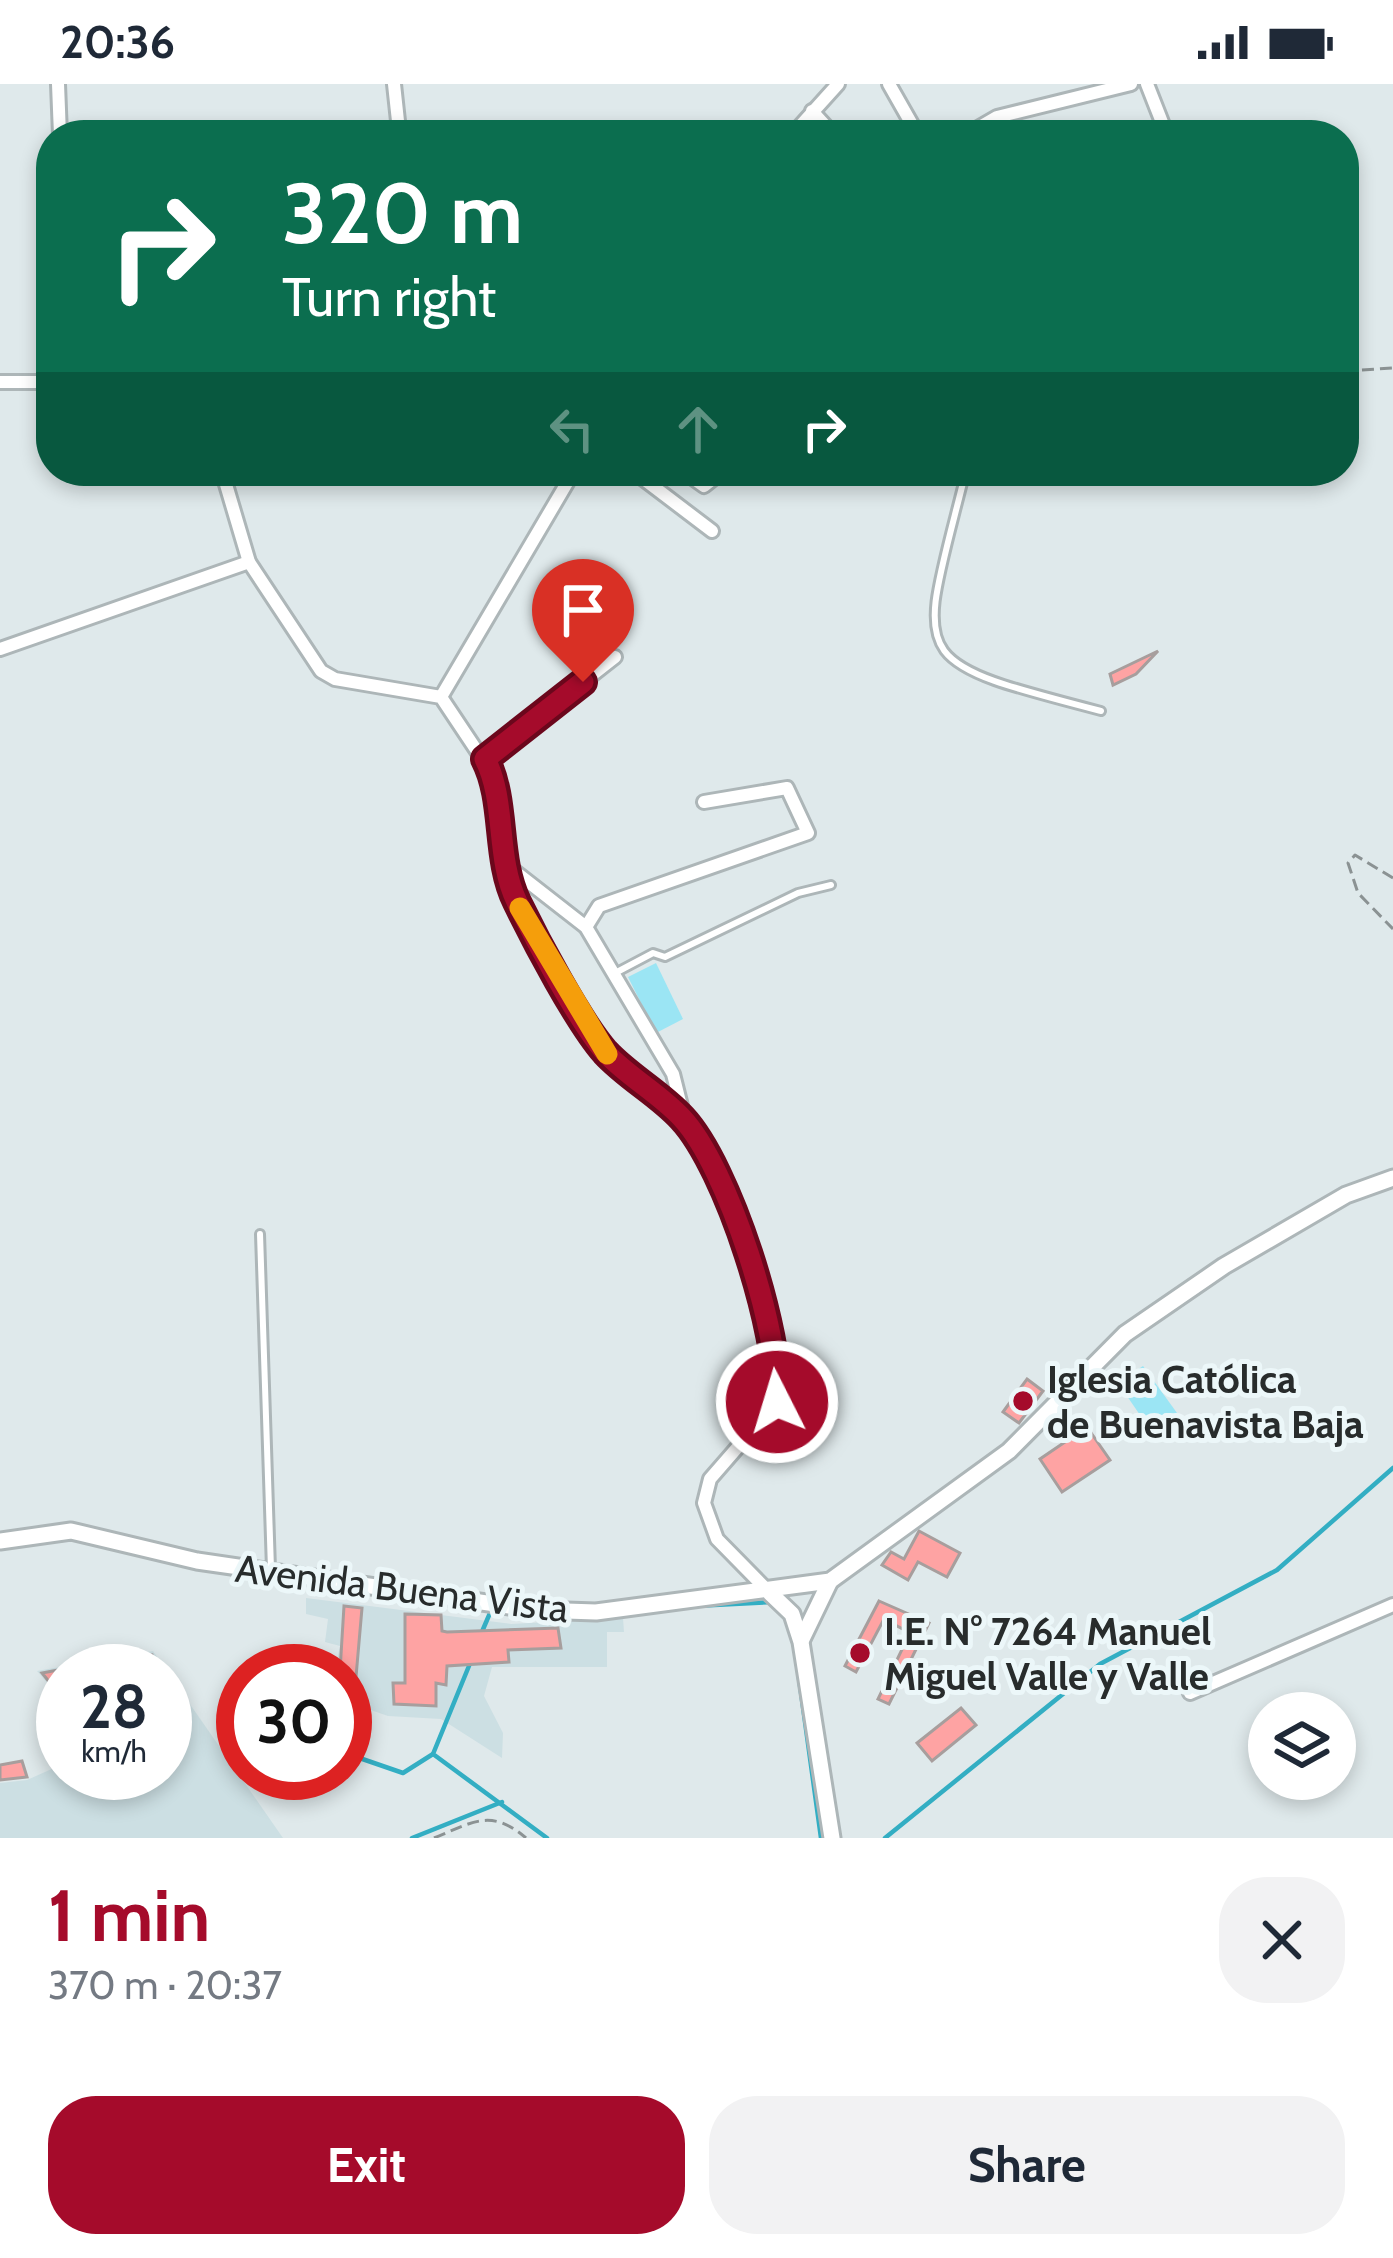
<!DOCTYPE html>
<meta charset="utf-8">
<style>
body{margin:0;font-family:Cabin,sans-serif;background:#f2f2f3;color:#1f2937;height:100vh;display:flex;flex-direction:column;font-size:45px;white-space:nowrap}
*{box-sizing:border-box;margin:0}
p{font-size:39px;color:#747a83}
.icon{flex:none;width:66px;height:66px;fill:none;stroke:currentColor;stroke-width:2;stroke-linecap:round;stroke-linejoin:round}
.map{position:relative;height:1754px;overflow:hidden}
.panel{display:flex;flex-direction:column;background:#fff;flex:1}
.panel>*{flex:none}
.top-card{position:absolute;left:36px;top:36px;width:1323px;height:366px;border-radius:48px;box-shadow:0 6px 18px #0003;background:#0b6e4f;color:#fff;overflow:hidden}
.fabs{position:absolute;left:1248px;top:1608px;display:grid;gap:24px}
.fabs a{display:grid;place-items:center;width:108px;height:108px;border-radius:50%;background:#fff;box-shadow:0 6px 18px #0003;font-size:60px}
.speed{position:absolute;left:36px;top:1560px;display:flex;gap:24px;font-size:60px;font-weight:700;text-align:center}
.speed>*{display:grid;place-content:center;width:156px;height:156px;border-radius:50%;background:#fff;box-shadow:0 6px 18px #0003;line-height:1}
.speed small{font-size:30px;font-weight:400}
.speed .limit{border:18px solid #d22;background:#fff;color:#111}
.pin{position:absolute;display:grid;place-items:center;width:102px;height:102px;color:#fff;margin:-123px -51px;border-radius:50% 50% 50% 0;rotate:-45deg;box-shadow:0 0 12px #0007}
.pin .icon{rotate:45deg}
.me{position:absolute;width:132px;margin:-66px;rotate:355deg;stroke-linejoin:round;filter:drop-shadow(0 0 9px #0008)}
.turn{display:flex;align-items:center;gap:42px;height:252px;padding:0 48px;font-size:54px}
.turn .icon{width:156px;height:156px;stroke-width:2.5}
.turn b{display:block;font-size:84px;line-height:102px}
.lanes{display:flex;align-items:center;height:114px;padding:0 48px;background:#0003;justify-content:center;gap:60px;direction:ltr}
.lanes .off{opacity:.35}
.round{display:grid;place-items:center;flex:none;width:126px;height:126px;border-radius:48px;background:#f2f2f3}
.summary{display:flex;align-items:center;justify-content:space-between;height:204px;padding:0 48px}
h1{font-size:72px;font-weight:700;line-height:90px;color:#a50b2b}
.cta{display:flex;gap:24px;margin-top:auto;padding:24px 48px}
.cta a{flex:1;height:138px;border-radius:48px;background:#a50b2b;color:#fff;font-size:48px;font-weight:700;line-height:138px;text-align:center}
.cta a+a{background:#f2f2f3;color:#1f2937}
.status{display:flex;justify-content:space-between;align-items:center;height:84px;padding:0 60px;background:#fff;direction:ltr}
.status svg{height:33px;fill:currentColor}
.map>svg:first-child{display:block}
</style>
<div class="status"><b>20:36</b><svg viewBox="0 0 49 12"><path d="M0 12V9h3v3zM5 12V6h3v6zM10 12V3h3v9zM15 12V0h3v12zM26 1h20v11H26zM47 4h2v5h-2z"/></svg></div>
<div class="map">
<svg width="1393" height="1754" viewBox="0 0 1393 1754">
<rect width="100%" height="100%" fill="#dfe9eb"/>
<g fill="#ccdfe3">
<path d="M306 1514 511 1540 623 1534 624 1548H607V1583H492L484 1612 503 1649 502 1674 441 1635 388 1632 345 1617V1587H335L340 1562 325 1558 328 1535 306 1530Z"/>
<path d="M153 1567 283 1754H0V1699L27 1696 63 1680V1689H165V1587H63V1617L37 1587Z"/>
</g>
<g fill="#9be5f4">
<path d="M656 879 683 935 656 949 628 893Z"/>
<path d="M1143 1282 1177 1329 1151 1347 1118 1299Z"/>
</g>
<g fill="none" stroke-linecap="round" stroke-linejoin="round">
<g stroke="#33aec3" stroke-width="4.5">
<path d="M695 1522 773 1518"/>
<path d="M481 1550 490 1529H510"/>
<path d="M471 1577 433 1670 547 1754"/>
<path d="M798 1587 821 1754"/>
<path d="M223 1647 243 1650"/>
<path d="M345 1669 403 1689 433 1670"/>
<path d="M412 1754 502 1718"/>
<path d="M885 1754 1100 1580 1277 1486 1393 1384"/>
</g>
</g>
<g fill="#fea3a3" stroke="#a79e9d" stroke-width="3">
<path d="M1158 567 1136 590 1113 601 1110 590Z"/>
<path d="M1027 1295 1043 1307 1019 1339 1003 1328Z"/>
<path d="M1087 1343 1110 1376 1062 1408 1040 1375Z"/>
<path d="M919 1447 960 1469 947 1493 918 1478 908 1496 882 1481 891 1468 904 1475Z"/>
<path d="M879 1517 929 1539 889 1620 878 1615 910 1549 884 1535 856 1588 845 1582Z"/>
<path d="M344 1522 362 1524 356 1593 340 1587Z"/>
<path d="M405 1530 441 1531 442 1547 447 1548 558 1544 561 1564 508 1566 509 1578 447 1582 446 1601 436 1599V1622L394 1620 393 1599H405Z"/>
<path d="M152 1571 156 1587H83L82 1581Z"/>
<path d="M63 1585V1615L42 1589Z"/>
<path d="M961 1624 976 1641 932 1677 917 1659Z"/>
<path d="M22 1677 27 1693 0 1696V1681Z"/>
</g>
<g fill="none" stroke-linecap="round" stroke-linejoin="round">
<defs>
<g id="service">
<path d="M966 387C918 580 900 575 1101 627"/>
<path d="M617 888 653 869 665 873 798 809 831 801"/>
<path d="M260 1150 271 1485"/>
</g>
<g id="minor">
<path d="M58 0 60 51"/>
<path d="M889 0 918 51"/>
<path d="M1147 0 1167 51"/>
<path d="M812 27 834 51"/>
<path d="M392 51 398 37 394 0"/>
<path d="M792 51 838 0"/>
<path d="M966 51 997 33 1131 0"/>
<path d="M0 298H51"/>
<path d="M222 387 249 478 321 587 335 595 441 613 493 691 497 741 515 814 603 966 684 1036 727 1114 760 1208 778 1290 777 1318 710 1395 704 1419 717 1455 769 1508"/>
<path d="M633 387 712 447"/>
<path d="M683 387 704 402 723 387"/>
<path d="M0 565 249 478"/>
<path d="M441 613 574 387"/>
<path d="M485 675 615 573"/>
<path d="M504 779 586 843 673 990 684 1034"/>
<path d="M586 843 599 822 808 749 787 704 704 718"/>
<path d="M1190 1609 1393 1521"/>
</g>
<g id="tertiary">
<path d="M0 1457 71 1447 197 1477 536 1526 596 1528 830 1497 1009 1367 1125 1250 1224 1182 1346 1111 1393 1094"/>
<path d="M770 1509 792 1530 801 1558 832 1754"/>
<path d="M802 1555 830 1497"/>
</g>
</defs>
<use href="#service" stroke="#adb6b8" stroke-width="12"/>
<use href="#minor" stroke="#adb6b8" stroke-width="18"/>
<use href="#tertiary" stroke="#adb6b8" stroke-width="21"/>
<g stroke="#8b9293" stroke-width="3" stroke-dasharray="12 6" stroke-linecap="butt">
<path d="M1344 287 1393 284"/>
<path d="M1393 794 1355 771 1348 779 1358 809 1393 845"/>
<path d="M434 1754C473 1738 491 1724 526 1754"/>
</g>
<use href="#service" stroke="#fff" stroke-width="6"/>
<use href="#minor" stroke="#fff" stroke-width="12"/>
<use href="#tertiary" stroke="#fff" stroke-width="15"/>
</g>
<g fill="none" stroke-linecap="round" stroke-linejoin="round">
<defs>
<path id="route" d="M583 598 485 675C507 718 495 773 517 818 536 857 578 937 605 968 628 993 659 1009 682 1034 728 1083 781 1251 777 1318"/>
</defs>
<use href="#route" stroke="#6b071c" stroke-width="30"/>
<use href="#route" stroke="#a50b2b" stroke-width="21"/>
<path stroke="#f59e0b" stroke-width="21" d="M520 824 607 970"/>
</g>
<g fill="#a50b2b" stroke="#ecf7f9" stroke-width="4.5">
<circle cx="1023" cy="1317" r="12"/>
<circle cx="860" cy="1569" r="12"/>
</g>
<g text-anchor="middle" dominant-baseline="central" stroke-width="10" stroke-linejoin="round" paint-order="stroke">
<g font-size="39" font-weight="bold" fill="#282c2c" stroke="#ecf7f9" text-anchor="start">
<text x="1047" y="1295">Iglesia Católica<tspan x="1047" dy="45">de Buenavista Baja</tspan></text>
<text x="884" y="1547">I.E. N° 7264 Manuel<tspan x="884" dy="45">Miguel Valle y Valle</tspan></text>
</g>
<g font-size="39" fill="#282c2c" stroke="#ecf7f9">
<text transform="translate(402 1504) rotate(7)">Avenida Buena Vista</text>
</g>
</g>
</svg>
<div class="fabs">
<a><svg class="icon" aria-label="layers" viewBox="0 0 24 24"><path d="M12 4l9 5-9 5-9-5zM3 14l9 5 9-5"/></svg></a>
</div>
<div class="speed"><div>28<small>km/h</small></div><div class="limit">30</div></div>
<div class="pin" style="left:583px;top:598px;background:#d93025"><svg class="icon" aria-label="arrive" viewBox="0 0 24 24"><path d="M6 21V4h12l-3 4 3 4H6"/></svg></div>
<svg class="me" style="left:777px;top:1318px" viewBox="-20 -20 40 40"><circle r="17" fill="#a50b2b" stroke="#fff" stroke-width="3"/><path d="M0-11L8 9 0 5-8 9z" fill="#fff"/></svg>
<div class="top-card">
<div class="turn"><svg class="icon" aria-label="right" viewBox="0 0 24 24"><path d="M7 20v-9h11M14 6l5 5-5 5"/></svg><div><b>320 m</b>Turn right</div></div>
<div class="lanes"><svg class="icon off" aria-label="left" viewBox="0 0 24 24"><path d="M17 20v-9H6M10 6l-5 5 5 5"/></svg><svg class="icon off" aria-label="ahead" viewBox="0 0 24 24"><path d="M12 20V5M6 11l6-6 6 6"/></svg><svg class="icon" aria-label="right" viewBox="0 0 24 24"><path d="M7 20v-9h11M14 6l5 5-5 5"/></svg></div>
</div>
</div>
<section class="panel">
<div class="summary"><div><h1>1 min</h1><p>370 m · 20:37</p></div><a class="round"><svg class="icon" aria-label="close" viewBox="0 0 24 24"><path d="M6 6l12 12M18 6L6 18"/></svg></a></div>
<div class="cta"><a>Exit</a><a>Share</a></div>
</section>
